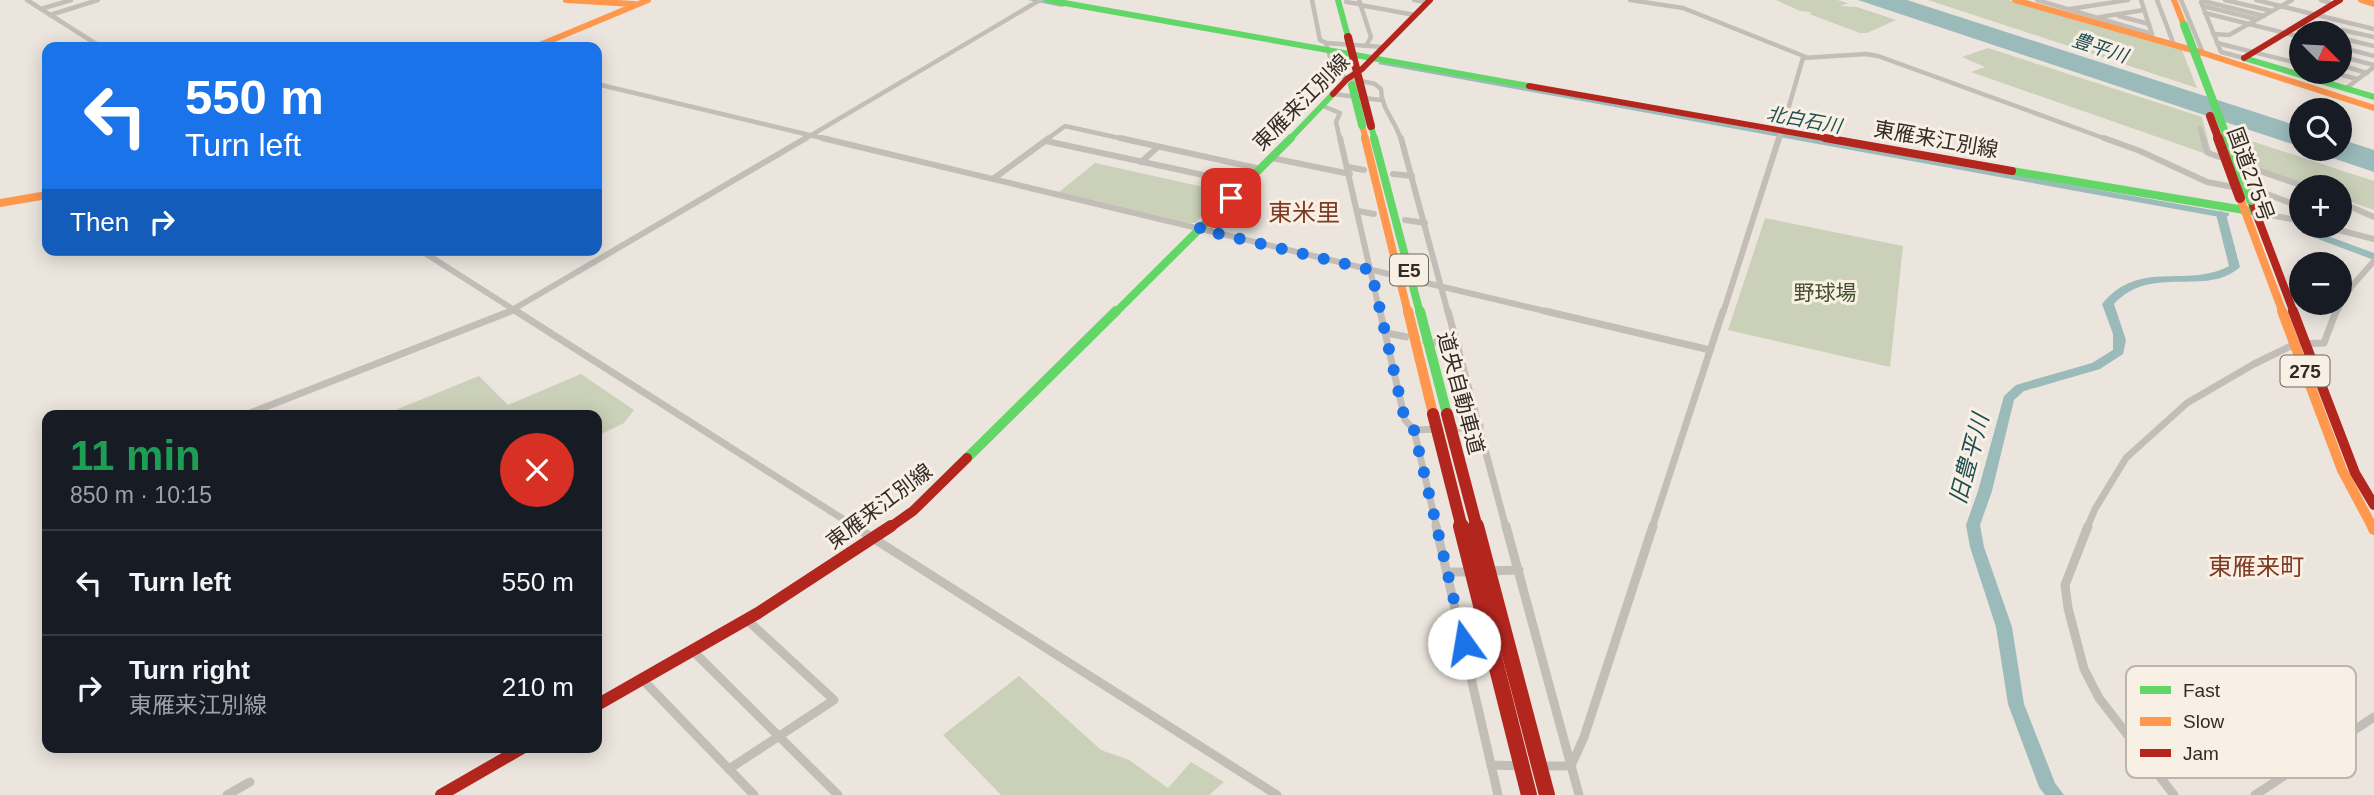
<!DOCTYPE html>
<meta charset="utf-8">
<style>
body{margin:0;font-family:Helvetica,"Noto Sans JP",sans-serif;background:#20242c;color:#f1f3f6;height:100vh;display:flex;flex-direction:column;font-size:26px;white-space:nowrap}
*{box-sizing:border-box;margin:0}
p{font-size:23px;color:#9ea1a6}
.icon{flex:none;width:38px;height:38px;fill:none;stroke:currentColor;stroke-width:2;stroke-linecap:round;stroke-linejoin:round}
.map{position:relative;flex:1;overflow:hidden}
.details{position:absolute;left:42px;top:410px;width:560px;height:343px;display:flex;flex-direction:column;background:#171b24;border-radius:14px;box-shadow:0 4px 18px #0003}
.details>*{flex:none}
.guide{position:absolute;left:42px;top:42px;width:560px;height:214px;border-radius:14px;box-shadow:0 4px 18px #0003;background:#1a73e8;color:#fff;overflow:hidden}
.needle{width:46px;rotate:114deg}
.controls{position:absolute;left:2289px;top:21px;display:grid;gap:14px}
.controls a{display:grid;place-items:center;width:63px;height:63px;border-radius:50%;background:#171b24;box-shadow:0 4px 18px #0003;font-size:35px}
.pin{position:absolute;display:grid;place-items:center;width:60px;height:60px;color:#fff;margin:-30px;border-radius:14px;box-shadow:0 4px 10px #0006}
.me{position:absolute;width:77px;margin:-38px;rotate:347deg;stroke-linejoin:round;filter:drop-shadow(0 0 5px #0008)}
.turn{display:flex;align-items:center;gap:24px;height:147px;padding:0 28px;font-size:32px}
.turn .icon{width:91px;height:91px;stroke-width:2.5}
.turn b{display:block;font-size:49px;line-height:60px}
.then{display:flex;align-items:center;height:66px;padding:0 28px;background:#0003;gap:14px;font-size:26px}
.round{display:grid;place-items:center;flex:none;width:74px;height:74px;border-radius:37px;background:#20242c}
.overview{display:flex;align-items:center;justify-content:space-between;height:119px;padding:0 28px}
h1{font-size:42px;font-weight:700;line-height:52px;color:#1e9e55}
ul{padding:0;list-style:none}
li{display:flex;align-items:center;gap:21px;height:105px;padding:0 28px;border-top:2px solid #363941}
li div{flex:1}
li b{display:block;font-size:26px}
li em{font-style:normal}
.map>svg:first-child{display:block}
</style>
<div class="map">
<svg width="2374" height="795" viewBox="0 0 2374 795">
<rect width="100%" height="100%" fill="#ebe5de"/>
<g fill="#cbd0b9">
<path d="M1776 0H1837L1848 3 1840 6 1857 7 1896 20 1867 33H1860L1809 14 1812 12 1800 11Z"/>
<path d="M1928 0H2009L2181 48 2197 88Z"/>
<path d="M1988 48 2202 117 2212 156 1971 72 1985 67 1962 57Z"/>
<path d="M2236 136 2374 181V210L2340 198V187H2308L2248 166Z"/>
<path d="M1095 163 1226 192 1195 223H1189L1059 192Z"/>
<path d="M1765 218 1903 246 1890 367 1728 330Z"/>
<path d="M581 374 634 410 624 423 597 436V415H383L479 376 508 405Z"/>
<path d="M1019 676 1101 750 1129 760 1168 788 1191 762 1224 782 1209 795H1001L943 735Z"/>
</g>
<g fill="#9bbaba">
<path d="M1858 0H1907L2301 127V147Z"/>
<path d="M1380 62 2229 213V215L2225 218 1378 64Z"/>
<path d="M2340 139 2374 150V172L2306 149H2340Z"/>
</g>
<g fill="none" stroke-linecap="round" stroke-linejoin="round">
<g fill="#9bbaba" fill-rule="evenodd">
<path d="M1028 0H1045L1066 5 1062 7Z"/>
<path d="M2221 211 2226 214 2240 267C2206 298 2152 263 2114 304L2126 340 2123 354 2100 369 2024 391 2014 400 1992 491 1980 525 1984 547 2012 627 2024 704 2055 783 2064 795H2045L2039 787 2008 704 1996 627 1970 547 1966 525 1978 491 2004 396 2016 385 2092 363 2113 350V334L2102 304C2140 258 2186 289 2229 266L2216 214Z"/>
<path d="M2306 228 2374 253V260L2302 233 2301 231Z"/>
</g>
<path stroke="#c6c0b9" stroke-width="7" stroke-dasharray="7 3.5" stroke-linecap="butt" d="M1402 336 1439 343"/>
<g stroke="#c3bdb8" stroke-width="4.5">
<path d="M27 0 101 47"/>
<path d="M1312 0 1320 40 1326 43 1335 75 1375 84 1381 89C1381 109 1396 121 1401 140"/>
<path d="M1359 0 1371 37 1367 44"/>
<path d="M1414 0 1427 2"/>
<path d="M1630 0 1683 8 1806 57"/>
<path d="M2037 0 2152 34"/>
<path d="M2141 0 2152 34"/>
<path d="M2157 0 2174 45"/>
<path d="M2181 0 2203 53"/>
<path d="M2204 0 2201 2 2221 52 2244 58"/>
<path d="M2225 0 2272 11"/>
<path d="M2256 0 2374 29"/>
<path d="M2321 0 2333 4"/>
<path d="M2203 1 2264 16"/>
<path d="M1346 2 1360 4"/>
<path d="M1360 5 1415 15"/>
<path d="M2203 6 2256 19"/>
<path d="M41 9 71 0"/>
<path d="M2070 9 2128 0"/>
<path d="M2205 13 2301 37"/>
<path d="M50 15 98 0"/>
<path d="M2119 16 2149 24"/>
<path d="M2100 17 2144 10"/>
<path d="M2342 30 2374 37"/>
<path d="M2213 34 2229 35 2292 0"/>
<path d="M2340 38 2374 46"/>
<path d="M1326 43 1383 47"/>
<path d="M2217 43 2301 64"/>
<path d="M2340 47 2374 56"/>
<path d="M2340 56 2374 65"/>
<path d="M2291 61 2301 54"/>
<path d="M2340 65 2367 73"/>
<path d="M2330 72 2357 79"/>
<path d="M597 84 830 140"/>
<path d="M2345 89 2374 67"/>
<path d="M1334 94 1380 100"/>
<path d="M1323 106 1340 113 1336 122 1340 140"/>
<path d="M2200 128 2203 140"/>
<path d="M803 140 1040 0"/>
<path d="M1046 140 1065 126 1128 140"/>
<path d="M1779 140 1803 58 1866 54 1878 56 2109 140"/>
</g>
<g stroke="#c3bdb8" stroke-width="6">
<path d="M822 138 1393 275"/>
<path d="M1120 138 1261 169"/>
<path d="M1340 138 1380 313"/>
<path d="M1401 138 1448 313"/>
<path d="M2104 138 2140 151 2207 182 2264 193 2301 207"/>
<path d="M2203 138 2207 152 2211 154 2306 187"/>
<path d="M1046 141 1245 184"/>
<path d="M1272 158 1350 174"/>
<path d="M1141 162 1158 147"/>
<path d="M1348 167 1364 170"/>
<path d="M1393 174 1412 176"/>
<path d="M993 179 1049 138"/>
<path d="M2340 202 2374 217"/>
<path d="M1358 211 1374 214"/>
<path d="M2255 212 2301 221"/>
<path d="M1405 220 1425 223"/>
<path d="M2323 226 2374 239"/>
<path d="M420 250 519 313"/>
<path d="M1418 281 1553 313"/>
<path d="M507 313 806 138"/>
<path d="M1723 313 1779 138"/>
<path d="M2336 313 2351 287 2374 261"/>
</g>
<g stroke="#c3bdb8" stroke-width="7">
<path d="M516 311 857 528"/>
<path d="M1380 311 1405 420 1414 430 1437 528"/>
<path d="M1448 311 1506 528"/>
<path d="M1545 311 1710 350"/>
<path d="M1386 333 1402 336"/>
<path d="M1439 343 1459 346"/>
<path d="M245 415 511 311"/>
<path d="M1450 429 1480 426"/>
<path d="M1414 430 1438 429"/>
<path d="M1652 528 1723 311"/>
<path d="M2087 528 2095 509 2126 458 2187 403 2254 364 2295 344 2324 343 2336 311"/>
</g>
<g stroke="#c3bdb8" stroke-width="9">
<path d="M854 526 1277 795"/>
<path d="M1436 526 1498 795"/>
<path d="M1506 526 1579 795"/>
<path d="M2088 526 2065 585 2068 608 2084 669 2099 698 2174 795"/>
<path d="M1488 571 1519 570"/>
<path d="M1447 572H1472"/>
<path d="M692 650 838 795"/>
<path d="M642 679 754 795"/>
<path d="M1491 765 1522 766"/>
<path d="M1540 766H1571L1584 737 1653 526"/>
<path d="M729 769 834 700 746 619"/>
<path d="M227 795 250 782"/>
<path d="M2255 795 2374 717"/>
</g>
<g stroke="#63d668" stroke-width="6">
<path d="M1048 0 1529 86"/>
<path d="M1338 0 1348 37"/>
<path d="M2244 58 2374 97"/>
<path d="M1371 126 1375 140"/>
<path d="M1289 140 1333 94"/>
</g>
<g stroke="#63d668" stroke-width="8">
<path d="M1374 138 1420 313"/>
<path d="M2012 171 2250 211"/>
<path d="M1115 313 1291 138"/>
</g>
<g stroke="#63d668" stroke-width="10">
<path d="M1420 311 1447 414"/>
<path d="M967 458 1116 311"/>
</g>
<g stroke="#ff974d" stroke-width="6">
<path d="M566 0 634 4"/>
<path d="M2015 0 2203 53 2374 108"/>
<path d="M2174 0 2184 25"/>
<path d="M2361 0 2374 4"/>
<path d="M535 47 648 0"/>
<path d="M1362 125 1366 140"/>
</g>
<g stroke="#ff974d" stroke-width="8">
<path d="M1365 138 1408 313"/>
<path d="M2240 198 2283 313"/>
<path d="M0 203 47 195"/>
</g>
<g stroke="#ff974d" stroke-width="10">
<path d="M1408 311 1433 414"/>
<path d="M2282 311 2342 470 2373 528"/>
</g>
<path stroke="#ff974d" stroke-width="12" d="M2373 526 2374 529"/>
<g stroke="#b3261e" stroke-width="6">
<path d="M2244 58 2340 0"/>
<path d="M1529 86 1835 140"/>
<path d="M1333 94 1347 79 1362 69 1430 0"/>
</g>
<g stroke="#b3261e" stroke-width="8">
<path d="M1825 138 2012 171"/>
<path d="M2251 200 2294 313"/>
</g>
<g stroke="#b3261e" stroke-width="10">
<path d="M2293 311 2355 473 2374 505"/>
<path d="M889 528 913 511 967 458"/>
</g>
<g stroke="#b3261e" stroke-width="12">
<path d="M597 705 758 613 891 526"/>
<path d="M441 795 524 747"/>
</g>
<g stroke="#63d668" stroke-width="8">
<path d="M2184 25 2228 140"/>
<path d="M1352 85 1362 125"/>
</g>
<path stroke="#63d668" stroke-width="10" d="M2227 138 2251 200"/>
<g stroke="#b3261e" stroke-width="8">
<path d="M1348 37 1371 126"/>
<path d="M2210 116 2219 140"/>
</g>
<path stroke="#b3261e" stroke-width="10" d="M2218 138 2240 198"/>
<g stroke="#b3261e" stroke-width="12">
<path d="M1433 414 1462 528"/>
<path d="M1447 414 1477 528"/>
</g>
<g stroke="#b3261e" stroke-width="16">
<path d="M1461 526 1529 795"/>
<path d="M1476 526 1547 795"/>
</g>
</g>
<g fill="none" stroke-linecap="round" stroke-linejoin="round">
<path stroke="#1a73e8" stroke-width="12" stroke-dasharray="0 21.6" d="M1231 198 1199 229 1371 270 1405 420 1414 430 1464 643"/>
</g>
<g text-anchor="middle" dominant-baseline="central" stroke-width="6" stroke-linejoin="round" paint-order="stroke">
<g font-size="19" font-style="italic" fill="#1e4e52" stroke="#f8efe5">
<text transform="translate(2100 48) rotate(18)">豊平川</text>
<text transform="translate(1804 120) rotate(10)">北白石川</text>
</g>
<g fill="#f8efe5" stroke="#6e665f" stroke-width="2">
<rect x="1390" y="254.5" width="38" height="31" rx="5"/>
<rect x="2280.5" y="355.5" width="49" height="31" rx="5"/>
</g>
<g font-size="19" font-weight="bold" fill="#332b26">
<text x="1409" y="270">E5</text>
<text x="2305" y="371">275</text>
</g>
<g font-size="21" fill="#332b26" stroke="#f8efe5">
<text transform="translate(1301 102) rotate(-45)">東雁来江別線</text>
<text transform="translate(1936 139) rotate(10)">東雁来江別線</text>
<text transform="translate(2251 174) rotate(70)">国道275号</text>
<text transform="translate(1461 393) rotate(75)">道央自動車道</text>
<text transform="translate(879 506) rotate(-37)">東雁来江別線</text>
</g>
<g font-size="21" fill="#42502b" stroke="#f8efe5">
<text x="1825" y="292">野球場</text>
</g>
<g font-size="23" font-style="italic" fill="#1e4e52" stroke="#f8efe5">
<text transform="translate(1969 459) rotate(-75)">旧豊平川</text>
</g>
<g font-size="24" fill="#7e3b24" stroke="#f8efe5">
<text x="1304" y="212">東米里</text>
<text x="2256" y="566">東雁来町</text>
</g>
</g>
<rect x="2126" y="666" width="230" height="112" rx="10" fill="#f8efe5" stroke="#bdb4ac" stroke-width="2"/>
<rect x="2140" y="686" width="31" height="8" fill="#63d668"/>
<rect x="2140" y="717" width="31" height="9" fill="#ff974d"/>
<rect x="2140" y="749" width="31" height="8" fill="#b3261e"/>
<g font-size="19" fill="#332b26">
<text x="2183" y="697">Fast</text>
<text x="2183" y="728">Slow</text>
<text x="2183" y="760">Jam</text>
</g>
</svg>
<div class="controls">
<a><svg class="needle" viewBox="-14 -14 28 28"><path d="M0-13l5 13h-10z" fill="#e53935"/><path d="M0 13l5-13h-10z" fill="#9ea1a6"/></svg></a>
<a><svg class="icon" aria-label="search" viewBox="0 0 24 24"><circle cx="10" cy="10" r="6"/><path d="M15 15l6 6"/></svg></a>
<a>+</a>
<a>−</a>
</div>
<div class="pin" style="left:1231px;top:198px;background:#d93025"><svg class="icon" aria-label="arrive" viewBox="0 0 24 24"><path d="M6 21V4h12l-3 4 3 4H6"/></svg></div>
<svg class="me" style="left:1464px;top:643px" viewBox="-20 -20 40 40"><circle r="19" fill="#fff"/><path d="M0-13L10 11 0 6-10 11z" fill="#1a73e8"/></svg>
<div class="guide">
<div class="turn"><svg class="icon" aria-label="left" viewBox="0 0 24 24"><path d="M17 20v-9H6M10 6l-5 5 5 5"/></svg><div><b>550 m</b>Turn left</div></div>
<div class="then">Then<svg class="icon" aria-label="right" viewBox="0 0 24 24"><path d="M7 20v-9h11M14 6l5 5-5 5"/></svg></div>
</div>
<section class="details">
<div class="overview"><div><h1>11 min</h1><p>850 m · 10:15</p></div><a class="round" style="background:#d93025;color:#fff"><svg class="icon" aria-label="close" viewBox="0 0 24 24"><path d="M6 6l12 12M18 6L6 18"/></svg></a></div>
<ul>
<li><svg class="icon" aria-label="left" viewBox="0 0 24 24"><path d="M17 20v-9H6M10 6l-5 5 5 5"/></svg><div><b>Turn left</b></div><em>550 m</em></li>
<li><svg class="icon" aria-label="right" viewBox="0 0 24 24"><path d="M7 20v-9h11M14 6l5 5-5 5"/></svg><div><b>Turn right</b><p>東雁来江別線</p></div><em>210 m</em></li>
</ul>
</section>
</div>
